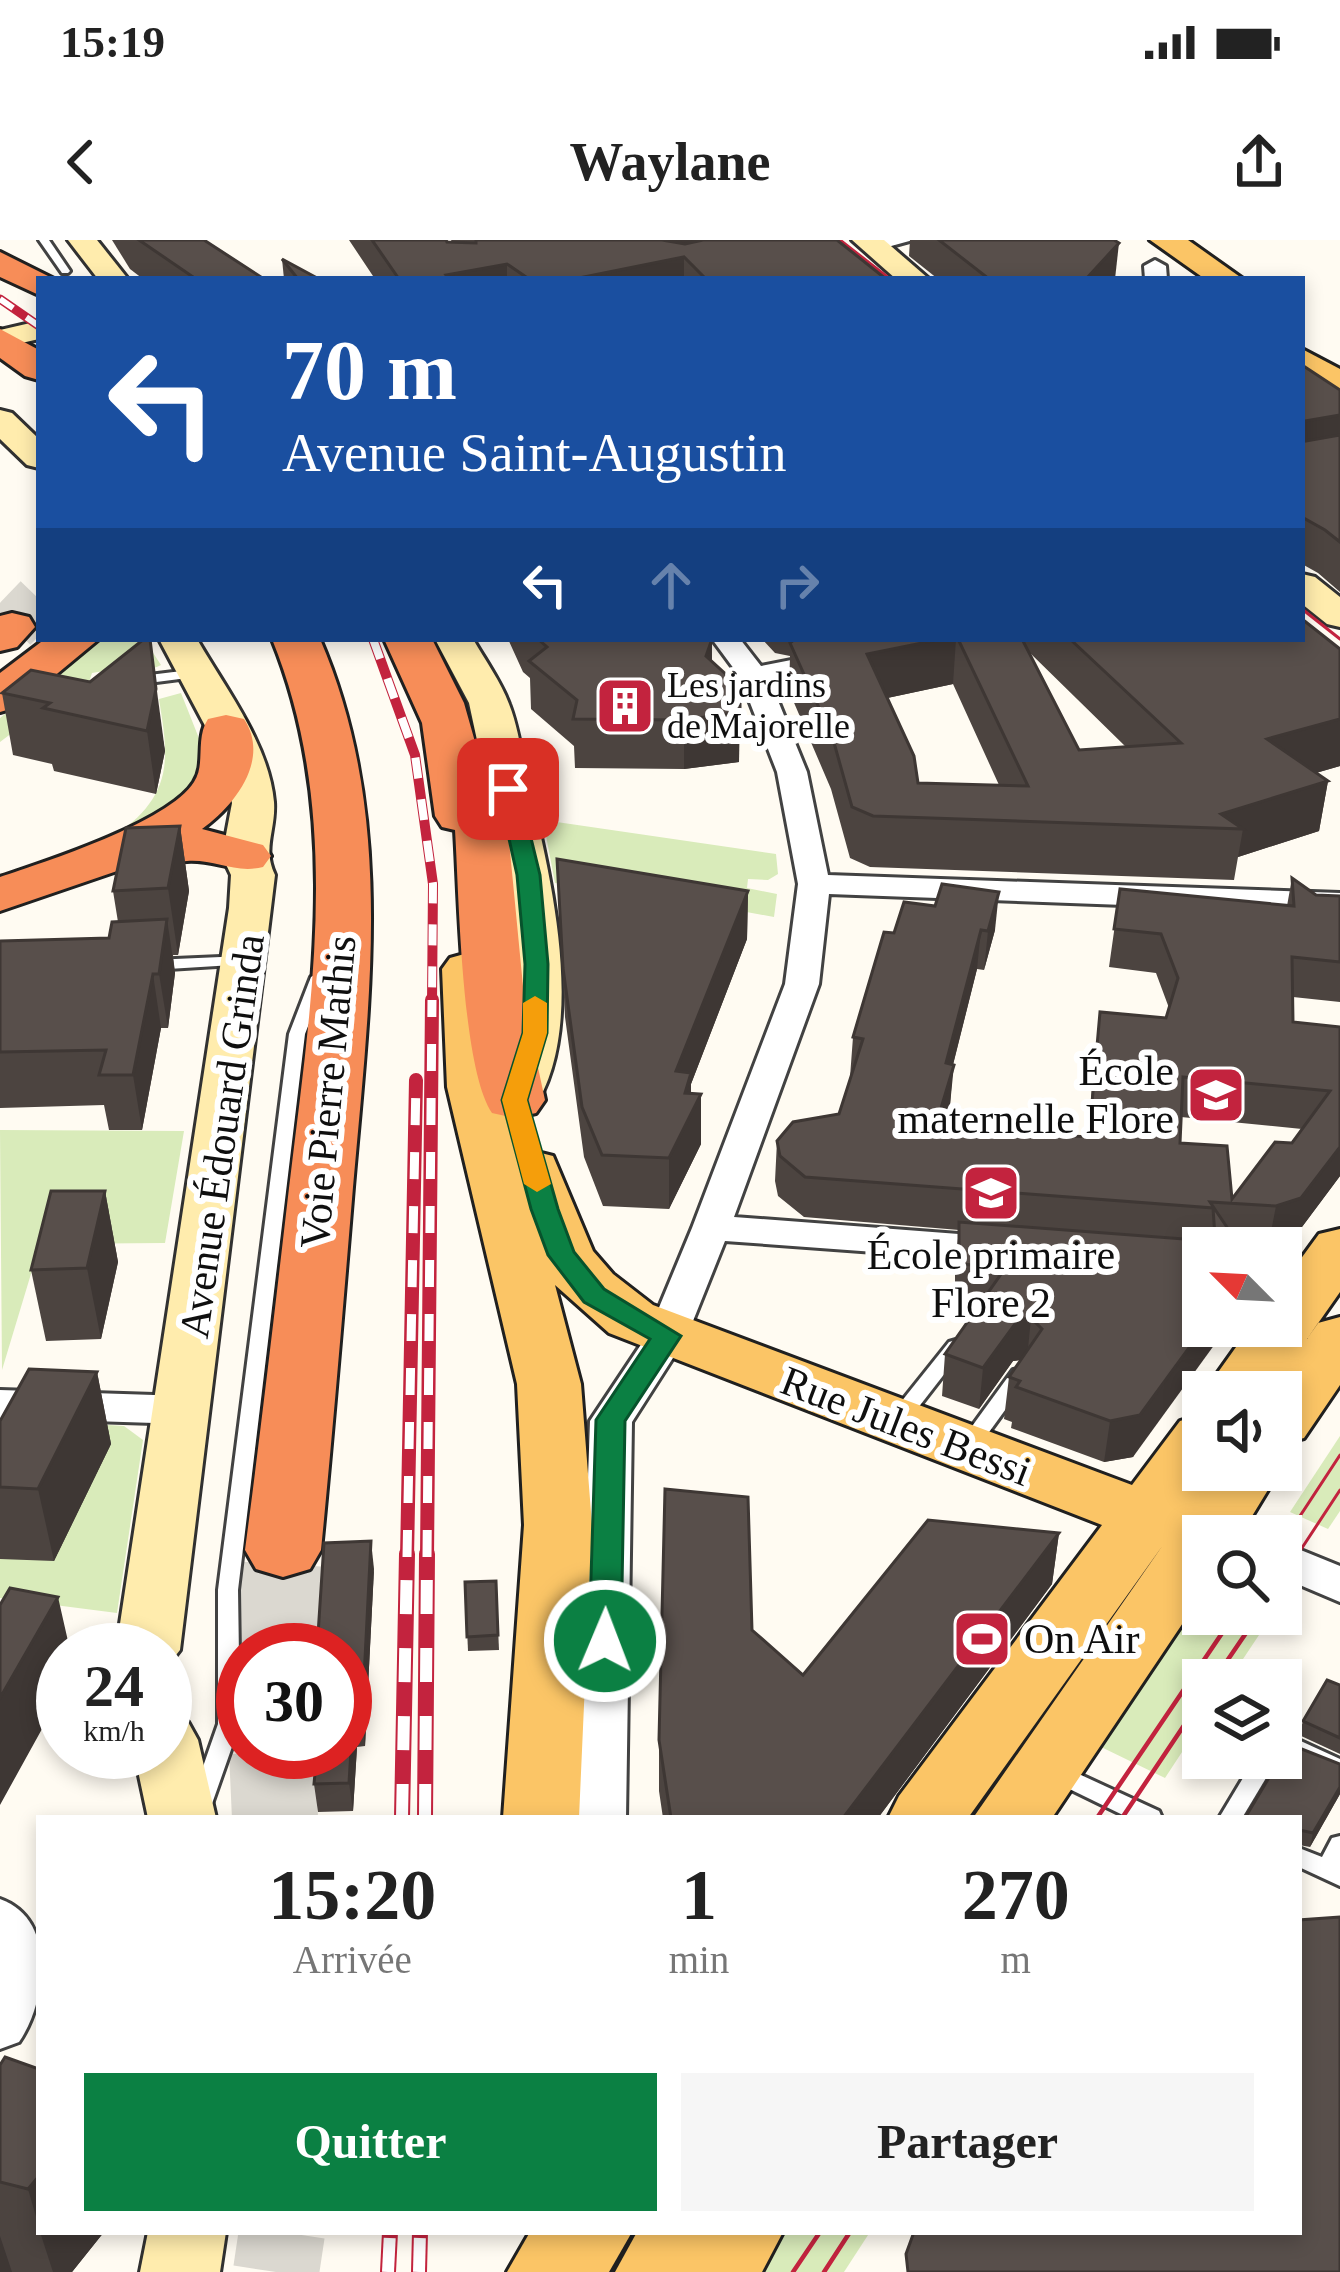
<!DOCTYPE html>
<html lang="fr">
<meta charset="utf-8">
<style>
body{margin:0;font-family:"Times New Roman",serif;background:#f6f6f6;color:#222;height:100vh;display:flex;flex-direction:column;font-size:45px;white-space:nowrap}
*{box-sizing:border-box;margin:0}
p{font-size:39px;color:#767676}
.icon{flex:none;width:66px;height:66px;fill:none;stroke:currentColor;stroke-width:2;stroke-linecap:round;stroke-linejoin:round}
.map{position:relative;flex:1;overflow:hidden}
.details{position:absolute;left:36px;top:1575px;width:1266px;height:420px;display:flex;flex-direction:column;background:#fff;border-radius:0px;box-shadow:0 6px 18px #0003}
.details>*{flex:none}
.banner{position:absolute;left:36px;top:36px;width:1269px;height:366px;border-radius:0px;box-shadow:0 6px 18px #0003;background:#1a4fa0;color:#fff;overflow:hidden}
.needle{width:78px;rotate:294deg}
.fabs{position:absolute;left:1182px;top:987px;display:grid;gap:24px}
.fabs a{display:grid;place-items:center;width:120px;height:120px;border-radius:0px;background:#fff;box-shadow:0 6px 18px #0003;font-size:60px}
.speed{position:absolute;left:36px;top:1383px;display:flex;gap:24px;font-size:60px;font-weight:700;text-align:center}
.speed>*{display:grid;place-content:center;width:156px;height:156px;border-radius:50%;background:#fff;box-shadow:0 6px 18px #0003;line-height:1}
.speed small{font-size:30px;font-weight:400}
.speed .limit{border:18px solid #d22;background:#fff;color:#111}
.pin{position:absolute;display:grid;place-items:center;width:102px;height:102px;color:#fff;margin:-51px;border-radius:24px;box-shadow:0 6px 18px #0006}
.me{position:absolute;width:132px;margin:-66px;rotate:1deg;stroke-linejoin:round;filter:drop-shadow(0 0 9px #0008)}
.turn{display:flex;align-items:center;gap:42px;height:252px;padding:0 48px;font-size:54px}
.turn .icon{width:156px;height:156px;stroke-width:2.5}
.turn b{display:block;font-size:84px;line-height:102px}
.lanes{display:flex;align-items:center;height:114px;padding:0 48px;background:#0003;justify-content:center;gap:60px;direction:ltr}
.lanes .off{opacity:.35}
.eta{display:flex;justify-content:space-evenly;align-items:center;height:204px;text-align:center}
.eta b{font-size:72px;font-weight:600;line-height:84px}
.cta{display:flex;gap:24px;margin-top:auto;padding:24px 48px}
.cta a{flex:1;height:138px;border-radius:0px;background:#0b8043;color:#fff;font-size:48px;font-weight:600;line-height:138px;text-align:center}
.cta a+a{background:#f6f6f6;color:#222}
.status{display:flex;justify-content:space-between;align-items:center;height:84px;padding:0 60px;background:#fff;direction:ltr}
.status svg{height:33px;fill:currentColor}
header{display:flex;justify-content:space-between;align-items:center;height:156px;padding:0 48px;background:#fff;font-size:54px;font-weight:600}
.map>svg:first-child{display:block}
</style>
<div class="status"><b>15:19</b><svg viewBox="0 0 49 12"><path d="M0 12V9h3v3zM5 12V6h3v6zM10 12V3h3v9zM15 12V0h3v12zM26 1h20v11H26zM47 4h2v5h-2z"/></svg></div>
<header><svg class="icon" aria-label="back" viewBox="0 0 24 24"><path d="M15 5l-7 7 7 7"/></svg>Waylane<svg class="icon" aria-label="share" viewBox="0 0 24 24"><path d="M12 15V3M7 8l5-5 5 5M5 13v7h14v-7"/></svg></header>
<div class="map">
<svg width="1340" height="2032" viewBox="0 0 1340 2032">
<rect width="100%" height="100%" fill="#fffbf2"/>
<g fill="#d9ebba">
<path d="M98 399H144L161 425C140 436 116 427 92 433L89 442 70 449 0 502V478Z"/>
<path d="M181 453 208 521 179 567 0 647V634C54 624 138 602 160 544 170 517 163 486 159 459Z"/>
<path d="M543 580 776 614 778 634 768 640 748 639 747 648 777 654 774 677 628 650 555 643Z"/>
<path d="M0 890 184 891 165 1003 40 1004 2 1130Z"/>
<path d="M0 1178 124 1186 143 1200 117 1373 0 1358Z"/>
<path d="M1340 1196V1271L1328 1289 1290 1272Z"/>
<path d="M1197 1363 1203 1366V1374H1221L1261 1392 1229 1440H1203V1480L1165 1538 1099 1506Z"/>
<path d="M768 1992H870L844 2032H756Z"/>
</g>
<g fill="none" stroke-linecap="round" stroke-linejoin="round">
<path stroke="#dbd8d0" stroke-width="51" stroke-dasharray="51 26" stroke-linecap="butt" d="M12 387 39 359"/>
<path stroke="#dbd8d0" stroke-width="66" stroke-dasharray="66 33" stroke-linecap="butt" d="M283 1317V1310"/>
<g stroke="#dbd8d0" stroke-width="86" stroke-dasharray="86 42" stroke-linecap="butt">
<path d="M277 1410 283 1314"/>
<path d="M272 1512 275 1578"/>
<path d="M276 2032 282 1992"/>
</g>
<defs>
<g id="lane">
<path d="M39 0H49L70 31 68 33H62Z"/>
<path d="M198 429 205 433 203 436 133 445 126 441 133 437Z"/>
<path d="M244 716 252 721 249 724 152 730 144 725 152 720Z"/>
<path d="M319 732 327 737 305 794 238 1350 240 1484 207 1578H185L218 1484V1350L289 794 311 737Z"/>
<path d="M956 1100 965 1106 963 1110 907 1182H893L890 1177 893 1172 949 1102Z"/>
<path d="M1020 1129 1027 1130 1029 1135 1027 1140 976 1210H962L959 1205 962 1200 1013 1130Z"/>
<path d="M1281 1492 1340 1519V1538L1281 1511Z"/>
<path d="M1255 1518H1278L1242 1578H1219Z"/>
<path d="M1055 1523 1159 1571 1162 1578H1129L1047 1538 1044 1532 1047 1526Z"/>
<path d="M1340 1596V1646L1299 1627V1608L1322 1617 1332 1598Z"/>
</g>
<g id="street">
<path d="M868 0H913L873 11 863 5Z"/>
<path d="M1155 20 1166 26 1167 39H1145L1144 26Z"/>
<path d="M712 399H740L761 426 898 399H954L940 407 770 441 807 532 828 635 1340 653V673L829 654 819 744 734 977 1011 998 1025 1001 1030 1010 1025 1019 1011 1022 725 1001 687 1096 632 1182 626 1578H576L590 1181 648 1094 692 988 785 744 798 644 777 532 740 437Z"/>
<path d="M1281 1018 1340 1026V1052L1281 1044Z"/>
<path d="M0 1150 185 1156 200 1160 206 1170 200 1180 185 1184 0 1178Z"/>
<path d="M1281 1302 1340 1326V1362L1281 1337Z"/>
<path d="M0 1659C57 1679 47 1761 19 1802L0 1809Z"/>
</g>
<g id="secondary">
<path d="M68 0H97L128 39H98Z"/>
<path d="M852 0H884L929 39H896Z"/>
<path d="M39 81V99L0 108V90Z"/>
<path d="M0 170 12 173 39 199V228L27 225 0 199Z"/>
<path d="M1302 334 1315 337 1340 357V387L1327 384 1302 364Z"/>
<path d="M159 399H197C225 448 269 504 274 562 276 590 262 608 275 635L180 1410 165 1429V1410H116L229 668 231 635 222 616 232 563 220 514Z"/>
<path d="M435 399H473C485 420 501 442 509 464 519 489 522 519 529 545 550 635 589 788 532 871L514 875 496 871 489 860 511 793 513 724 506 635 469 463Z"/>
<path d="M165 1474 188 1482 198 1500 216 1578H148L134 1512H165Z"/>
<path d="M148 1992H226L220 2032H140Z"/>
</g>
<g id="primary">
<path d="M1150 0H1188L1243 39H1205Z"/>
<path d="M1302 109 1340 129V155L1302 135Z"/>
<path d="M468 713 486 718 494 729 503 847 520 914 533 911 553 916 593 1011 613 1034 653 1065 1132 1245 1180 1181 1203 1174V1230H1280L1240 1296H1203V1353L1052 1578H973L1163 1305 968 1578H888L899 1556 1102 1285 609 1093 555 1045 581 1144 592 1285 579 1578H503L524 1285 517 1144 447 847 442 729 450 718Z"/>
<path d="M1340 989V1052L1307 1099 1318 1083 1340 1077V1145L1304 1198 1281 1204V1152H1204L1251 1086H1281V1046L1319 994Z"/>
<path d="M530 1992H632L609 2032H507Z"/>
<path d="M637 1992H783L762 2032H615Z"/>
</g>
<g id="highway">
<path d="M0 12 54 39H39V55L0 37Z"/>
<path d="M0 89 39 110V140L25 136 0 118Z"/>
<path d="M12 373 29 377 35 387 17 407 0 411V376Z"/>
<path d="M45 399H99L17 467 0 472V433Z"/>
<path d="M272 399H320C396 575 369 761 353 947 343 1068 333 1189 321 1310L310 1329 283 1337 256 1329 245 1310C261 1189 275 1069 289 948 311 763 344 576 272 399Z"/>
<path d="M384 399H432L464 463 483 530 507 580 525 767 545 860 536 873 514 878 492 873C461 827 459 652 455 590L442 587 435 576 422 483Z"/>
<path d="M226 475 244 479C271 520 234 566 202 589L263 605 271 616 263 627C235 634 215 619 187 621 162 622 146 636 120 630L0 671V637C45 622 169 582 194 542 206 524 195 499 208 479Z"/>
</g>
</defs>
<use href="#lane" stroke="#424242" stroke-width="6"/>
<use href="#street" stroke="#424242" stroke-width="6"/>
<use href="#secondary" stroke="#313131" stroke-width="6"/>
<use href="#primary" stroke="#202020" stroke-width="6"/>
<use href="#highway" stroke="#202020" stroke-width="6"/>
<use href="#lane" fill="#fff" fill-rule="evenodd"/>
<use href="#street" fill="#fff" fill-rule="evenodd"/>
<use href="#secondary" fill="#ffecad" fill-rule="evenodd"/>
<use href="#primary" fill="#fbc566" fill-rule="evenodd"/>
<use href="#highway" fill="#f78d58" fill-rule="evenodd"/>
<g stroke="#c3233e" stroke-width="3">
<path d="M840 0 890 39"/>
<path d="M1302 369 1340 399"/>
<path d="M1281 1305 1340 1215"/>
<path d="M1296 1317 1340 1250"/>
</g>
<g stroke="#c3233e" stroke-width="4.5">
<path d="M1281 1340 1298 1314"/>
<path d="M1214 1440 1259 1374"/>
<path d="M1097 1578 1235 1374"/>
<path d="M1122 1578 1203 1457"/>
<path d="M793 2032 820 1992"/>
<path d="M824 2032 850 1992"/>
</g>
<defs>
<path id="rail-far3" d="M0 59 39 86"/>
<path id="rail-far2" d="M373 399 415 515 433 644 432 763"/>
<g id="rail-far1">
<path d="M407 1317 416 840"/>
<path d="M427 1317 432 760"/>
</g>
<g id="rail">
<path d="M402 1578 407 1314"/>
<path d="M425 1578 427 1314"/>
<path d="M388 2032 390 1992"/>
<path d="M419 2032 420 1992"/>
</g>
</defs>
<use href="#rail-far3" stroke="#c3233e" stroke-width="9"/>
<use href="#rail-far2" stroke="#c3233e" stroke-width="10"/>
<use href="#rail-far1" stroke="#c3233e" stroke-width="14"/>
<use href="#rail" stroke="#c3233e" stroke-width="16"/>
<use href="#rail-far3" stroke="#fff" stroke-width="6" stroke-dasharray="16" stroke-linecap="butt"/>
<use href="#rail-far2" stroke="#fff" stroke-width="8" stroke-dasharray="21" stroke-linecap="butt"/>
<use href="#rail-far1" stroke="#fff" stroke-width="9" stroke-dasharray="27" stroke-linecap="butt"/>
<use href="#rail" stroke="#fff" stroke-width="12" stroke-dasharray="34" stroke-linecap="butt"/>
</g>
<g fill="#4c4440" fill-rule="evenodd">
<path d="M112 0H204L264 39H143L130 29Z"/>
<path d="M349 0H446L452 2 451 0H837L886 39H375Z"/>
<path d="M910 0H1114L1115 39H938L909 16Z"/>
<path d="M282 19 319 39H284Z"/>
<path d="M1302 125 1340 150V352L1318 333 1302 324Z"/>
<path d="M144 399 165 511 156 554 54 531 52 524 13 515 2 453 90 442Z"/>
<path d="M508 399H712V422L739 522 684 529 575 528 574 506 531 469 530 438 523 432Z"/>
<path d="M762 399H1302L1340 409V526L1316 533 1328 541 1319 591 1238 617 1234 640 870 627 850 618 831 549 789 451 790 416 775 413ZM1029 412 1126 507 1079 510ZM953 444 999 545 918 543 887 458Z"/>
<path d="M180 586 189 651 178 715H173L175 733 168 788H161L142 890H109L104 865 0 868V701L109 698 118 682 113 651Z"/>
<path d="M557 619 748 651 747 699 691 844V853L701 854V904L669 969 603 966 584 917 565 777Z"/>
<path d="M1292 638 1316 655 1340 656V762L1293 757V782L1340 787V936L1293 999 1268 1007 1239 1005 1133 1217 1104 1222 1011 1188 1012 1182 1004 1179 1009 1137 1021 1120 1013 1121 979 1169 942 1156 945 1114 979 1067 955 1066V1023L959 990 804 977 778 956 775 941 777 901 839 874 850 837 853 797 894 693 995 690 984 730 977 729 953 825 950 865 943 888 1087 897 1100 772 1166 778 1169 768 1156 733 1109 727 1120 649 1287 666ZM1181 877 1302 889 1292 903 1232 959 1180 903Z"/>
<path d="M105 951 118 1022 101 1099 46 1101 31 1030Z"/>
<path d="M97 1132 111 1204 54 1321 0 1319V1181Z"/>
<path d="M1059 1293 1052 1344 878 1578H663L659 1551V1500L752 1390 803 1435Z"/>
<path d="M374 1329 365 1506 357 1507 353 1571 318 1572 314 1544Z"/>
<path d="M496 1341 499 1410 468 1411 465 1342Z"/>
<path d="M1340 1445V1514L1299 1495 1303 1481Z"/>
<path d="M1340 1524V1554L1310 1607 1299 1605V1578Z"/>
<path d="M0 1825 39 1829V1992H104L72 2032H0Z"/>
</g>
<g fill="#3e3734">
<path d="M661 0H709L684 17V39H574Z"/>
<path d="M1119 3 1115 39H1086Z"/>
<path d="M507 24V39H447L446 35Z"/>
<path d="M1340 175V215L1302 222 1305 181Z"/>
<path d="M150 399 165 511 156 554 147 491Z"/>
<path d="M712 399 711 447 706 416Z"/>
<path d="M942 399H956L953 444 864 463 867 414Z"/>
<path d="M740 472 739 522 684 529V480Z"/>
<path d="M1340 479V526L1259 549 1267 499Z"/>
<path d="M1328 541 1319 591 1238 617 1243 589 1221 574Z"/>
<path d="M180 586 189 651 178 715 168 648Z"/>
<path d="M748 651 747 699 691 844 690 875 701 854V904L669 969V918L676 831Z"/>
<path d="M999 652 995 690 984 730 988 691Z"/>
<path d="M167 679 175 733 168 788 159 734Z"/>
<path d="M981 690 977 729 946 852 954 825 950 865 932 928 935 888 946 823Z"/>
<path d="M153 734 161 788 142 890 133 835Z"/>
<path d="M1340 907V936L1293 999 1268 1007 1276 966Z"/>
<path d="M105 951 118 1022 101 1099 87 1028Z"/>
<path d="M1031 1078 1027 1119 1013 1121 979 1169 983 1128 1018 1080Z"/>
<path d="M1205 1086H1228L1133 1217 1104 1222 1110 1181Z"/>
<path d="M97 1132 111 1204 54 1321 38 1249Z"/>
<path d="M1059 1293 1052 1344 878 1578H843Z"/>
<path d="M371 1301 374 1329 365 1506 362 1478Z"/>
<path d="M58 1357 70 1410H63V1451L0 1565V1458Z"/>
<path d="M353 1479 357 1507 353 1571 349 1543Z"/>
<path d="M1340 1547V1554L1310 1607 1313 1593Z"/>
<path d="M39 1936V1987L28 1949Z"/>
<path d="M40 1992H104L72 2032H53Z"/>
<path d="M0 1996 12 2032H0Z"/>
</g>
<g fill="#584f4b" stroke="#3e3734" stroke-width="3" fill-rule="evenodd">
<path d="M139 0H204L264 39H196Z"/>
<path d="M372 0H446L447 2 476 3V0H662L685 4 703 0H837L886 39H706L684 17 574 39H529L507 24 446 35 449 39H399Z"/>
<path d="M939 0H1114L1119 3 1086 39H989Z"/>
<path d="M282 19 319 39H298Z"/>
<path d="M1302 125 1340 150V175L1305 181 1306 201 1340 195V302L1325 290 1302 277Z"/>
<path d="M1302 379 1340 409V479L1267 499 1328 541 1221 574 1243 589 873 576 852 567 833 499 790 403 795 399H942L867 414 914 516 918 543 1028 546 958 399H1022L1079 510 1181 503 1070 399H1302Z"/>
<path d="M144 399H150L156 449 147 491 43 468 50 463 2 453 31 430 90 442Z"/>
<path d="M538 399H712L706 416 731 439 740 455V472L684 480 573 479 577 460 529 421 547 407Z"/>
<path d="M180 586 168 648 113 651 126 588Z"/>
<path d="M557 619 748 651 676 831 691 833 685 853 701 854 669 918 602 915 582 867 563 728Z"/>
<path d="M1292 638 1316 655 1340 656V722L1292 717 1293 782 1340 787V907L1301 958 1276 966 1210 962 1241 1008H1203V1086H1205L1140 1175 1110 1181 1016 1147 1020 1141 1009 1137 1042 1089 1031 1078 1018 1080 983 1128 945 1114 1006 1027 959 1024V982L1210 1001 1215 997 1213 968 805 937 780 916 777 901 793 882 839 874 863 799 853 797 884 692 894 693 904 662 935 666 942 644 999 652 988 691 981 690 946 823 954 825 935 888 1089 897 1100 772 1166 778 1178 738 1161 694 1114 689 1120 649 1294 666ZM1183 837 1330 851 1292 903 1275 902 1232 959 1227 906 1180 903Z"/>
<path d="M167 679 159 734H153L133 835H99L106 810 0 812V701L109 698 112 682Z"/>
<path d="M51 951H105L87 1028 31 1030Z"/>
<path d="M29 1129 97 1132 38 1249 0 1247V1181Z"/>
<path d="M665 1249 748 1257 752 1390 803 1435 928 1280 1059 1293 843 1578H671L659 1500Z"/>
<path d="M371 1301 362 1478 353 1479 349 1543 314 1544 317 1512H345V1410H317L324 1303Z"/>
<path d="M496 1341 498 1395 467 1397 465 1342Z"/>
<path d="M10 1348 58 1357 0 1458V1365Z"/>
<path d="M1327 1440 1340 1445V1498L1303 1481Z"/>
<path d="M1289 1504 1340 1524V1547L1313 1593 1300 1590 1299 1605V1578H1245Z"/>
<path d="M1340 1677V2032H908L906 2014 914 1992H1299V1680Z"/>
<path d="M5 1817 39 1829V1936L28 1949 0 1942V1825Z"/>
</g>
<path fill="#0b8043" stroke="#07532c" stroke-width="3" d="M508 543 519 549 540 635 548 724 547 793 527 860 558 969 574 1012 604 1049 681 1096 625 1181 621 1401 617 1410H594L589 1401 596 1180 650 1099 584 1062 548 1015 531 969 502 860 523 793 525 724 517 635 498 549Z"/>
<path fill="#f59e0b" d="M535 756 547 763V793L527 860 551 944 537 952 524 944 502 860 523 793V763Z"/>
<defs>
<symbol id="building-square" viewBox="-11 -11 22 22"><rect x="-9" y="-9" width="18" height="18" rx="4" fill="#c3233e" stroke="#fff"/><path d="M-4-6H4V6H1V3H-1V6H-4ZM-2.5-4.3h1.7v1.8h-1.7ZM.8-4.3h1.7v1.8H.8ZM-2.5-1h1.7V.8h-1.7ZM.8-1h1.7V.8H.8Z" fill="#fff"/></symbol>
<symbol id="school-square" viewBox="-11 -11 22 22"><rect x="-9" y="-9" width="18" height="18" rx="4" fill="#c3233e" stroke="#fff"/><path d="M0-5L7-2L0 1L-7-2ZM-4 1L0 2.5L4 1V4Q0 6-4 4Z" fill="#fff"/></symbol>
<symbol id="stadium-square" viewBox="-11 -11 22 22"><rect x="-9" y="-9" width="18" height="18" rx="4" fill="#c3233e" stroke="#fff"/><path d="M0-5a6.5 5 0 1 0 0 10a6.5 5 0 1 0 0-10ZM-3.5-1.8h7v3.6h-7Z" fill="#fff"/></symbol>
</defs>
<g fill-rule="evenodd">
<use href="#building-square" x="592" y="433" width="66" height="66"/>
<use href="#school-square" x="1183" y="822" width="66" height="66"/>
<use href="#school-square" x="958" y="920" width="66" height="66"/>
<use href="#stadium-square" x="949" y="1366" width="66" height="66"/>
</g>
<g text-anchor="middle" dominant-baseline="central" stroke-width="12" stroke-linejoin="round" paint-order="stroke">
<g font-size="36" fill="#0f0f0f" stroke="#fff" text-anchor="start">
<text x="667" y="445">Les jardins<tspan x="667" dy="41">de Majorelle</tspan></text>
</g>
<g font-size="42" fill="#0f0f0f" stroke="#fff" text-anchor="end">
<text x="1174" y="831">École<tspan x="1174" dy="48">maternelle Flore</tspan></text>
<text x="991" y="1015" text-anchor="middle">École primaire<tspan x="991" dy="48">Flore 2</tspan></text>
<text x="1024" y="1399" text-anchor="start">On Air</text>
</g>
<g font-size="42" fill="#0f0f0f" stroke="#fff">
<text transform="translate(328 852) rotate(-85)">Voie Pierre Mathis</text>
<text transform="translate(222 896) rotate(-82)">Avenue Édouard Grinda</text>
<text transform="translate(906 1186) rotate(21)">Rue Jules Bessi</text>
</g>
</g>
</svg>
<div class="fabs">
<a><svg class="needle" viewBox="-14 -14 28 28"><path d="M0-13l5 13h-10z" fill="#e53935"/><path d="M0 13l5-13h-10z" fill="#767676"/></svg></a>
<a><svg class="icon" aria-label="sound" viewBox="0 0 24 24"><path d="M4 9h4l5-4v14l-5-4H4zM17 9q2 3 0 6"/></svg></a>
<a><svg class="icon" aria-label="search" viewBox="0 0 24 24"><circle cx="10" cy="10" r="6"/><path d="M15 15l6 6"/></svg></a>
<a><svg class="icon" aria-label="layers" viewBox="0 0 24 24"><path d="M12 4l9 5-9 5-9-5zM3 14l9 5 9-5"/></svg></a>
</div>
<div class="speed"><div>24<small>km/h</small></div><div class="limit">30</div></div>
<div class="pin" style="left:508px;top:549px;background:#d93025"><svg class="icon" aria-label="arrive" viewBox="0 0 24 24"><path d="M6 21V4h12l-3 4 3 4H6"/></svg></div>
<svg class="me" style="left:605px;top:1401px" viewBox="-20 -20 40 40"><circle r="17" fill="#0b8043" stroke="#fff" stroke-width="3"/><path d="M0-11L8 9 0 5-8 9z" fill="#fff"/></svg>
<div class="banner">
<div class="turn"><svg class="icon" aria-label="left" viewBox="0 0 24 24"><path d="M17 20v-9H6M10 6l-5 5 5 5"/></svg><div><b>70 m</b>Avenue Saint-Augustin</div></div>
<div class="lanes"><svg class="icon" aria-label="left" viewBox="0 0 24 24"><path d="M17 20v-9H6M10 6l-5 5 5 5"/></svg><svg class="icon off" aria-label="ahead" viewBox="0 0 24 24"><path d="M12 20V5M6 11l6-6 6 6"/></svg><svg class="icon off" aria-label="right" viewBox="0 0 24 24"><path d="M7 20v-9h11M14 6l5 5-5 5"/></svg></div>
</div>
<section class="details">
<div class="eta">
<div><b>15:20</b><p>Arrivée</p></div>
<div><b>1</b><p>min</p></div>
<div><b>270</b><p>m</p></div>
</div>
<div class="cta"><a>Quitter</a><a>Partager</a></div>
</section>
</div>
